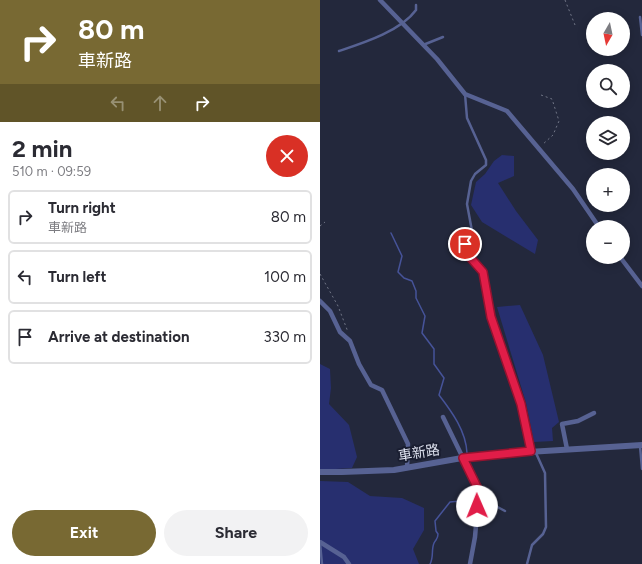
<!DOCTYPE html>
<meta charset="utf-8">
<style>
body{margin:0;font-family:Figtree,"Noto Sans TC",sans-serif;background:#f2f2f3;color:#2b2b33;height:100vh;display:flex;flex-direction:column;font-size:15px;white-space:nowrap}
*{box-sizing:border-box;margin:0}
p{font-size:13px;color:#7c7c81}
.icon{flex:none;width:22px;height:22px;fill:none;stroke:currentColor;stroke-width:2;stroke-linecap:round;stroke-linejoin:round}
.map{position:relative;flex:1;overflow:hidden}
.drawer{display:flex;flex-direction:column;background:#fff;width:320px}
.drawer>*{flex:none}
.banner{background:#786933;color:#fff;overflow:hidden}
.needle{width:26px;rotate:189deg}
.tools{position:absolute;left:266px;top:12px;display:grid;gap:8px}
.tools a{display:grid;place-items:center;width:44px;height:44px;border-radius:50%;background:#fff;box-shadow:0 2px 10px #0003;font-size:20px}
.pin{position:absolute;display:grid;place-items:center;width:34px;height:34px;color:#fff;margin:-17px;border:2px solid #fff;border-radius:50%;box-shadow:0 1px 4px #0007}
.me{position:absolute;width:44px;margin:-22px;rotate:359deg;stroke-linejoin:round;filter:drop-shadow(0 0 3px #0008)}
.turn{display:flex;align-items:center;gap:14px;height:84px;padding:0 12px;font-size:18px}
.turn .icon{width:52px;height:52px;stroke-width:2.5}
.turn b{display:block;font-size:28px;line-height:34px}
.lanes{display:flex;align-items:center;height:38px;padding:0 12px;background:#0003;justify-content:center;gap:20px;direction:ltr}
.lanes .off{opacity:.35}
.round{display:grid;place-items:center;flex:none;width:42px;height:42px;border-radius:21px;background:#f2f2f3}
.head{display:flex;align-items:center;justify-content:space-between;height:68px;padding:0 12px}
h1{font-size:24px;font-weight:700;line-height:30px}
.primary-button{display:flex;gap:8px;margin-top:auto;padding:8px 12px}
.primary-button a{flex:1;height:46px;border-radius:24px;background:#786933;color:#fff;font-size:16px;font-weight:700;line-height:46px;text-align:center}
.primary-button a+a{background:#f2f2f3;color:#2b2b33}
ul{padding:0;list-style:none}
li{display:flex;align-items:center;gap:12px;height:54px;margin:0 8px 6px;padding:0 4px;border:2px solid #e1e1e2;border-radius:6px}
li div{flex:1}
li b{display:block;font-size:15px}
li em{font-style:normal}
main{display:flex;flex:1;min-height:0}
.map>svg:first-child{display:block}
</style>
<main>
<section class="drawer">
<div class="banner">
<div class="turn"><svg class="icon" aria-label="right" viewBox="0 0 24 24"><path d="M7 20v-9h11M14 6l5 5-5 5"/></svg><div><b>80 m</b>車新路</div></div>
<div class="lanes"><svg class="icon off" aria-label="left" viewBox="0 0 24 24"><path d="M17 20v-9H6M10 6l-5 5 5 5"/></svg><svg class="icon off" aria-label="ahead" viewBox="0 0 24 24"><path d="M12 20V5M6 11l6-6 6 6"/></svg><svg class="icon" aria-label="right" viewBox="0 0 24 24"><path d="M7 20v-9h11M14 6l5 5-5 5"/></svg></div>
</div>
<div class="head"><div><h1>2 min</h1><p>510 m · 09:59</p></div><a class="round" style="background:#d93025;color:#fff"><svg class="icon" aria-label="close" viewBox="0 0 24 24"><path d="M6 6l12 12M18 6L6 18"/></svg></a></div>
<ul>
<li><svg class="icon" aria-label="right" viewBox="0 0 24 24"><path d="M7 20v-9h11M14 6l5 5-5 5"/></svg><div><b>Turn right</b><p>車新路</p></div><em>80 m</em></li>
<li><svg class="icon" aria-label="left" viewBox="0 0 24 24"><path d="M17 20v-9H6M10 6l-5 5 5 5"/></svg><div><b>Turn left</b></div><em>100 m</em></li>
<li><svg class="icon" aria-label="arrive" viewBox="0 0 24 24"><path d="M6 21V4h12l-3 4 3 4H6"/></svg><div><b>Arrive at destination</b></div><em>330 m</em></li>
</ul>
<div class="primary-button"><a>Exit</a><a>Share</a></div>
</section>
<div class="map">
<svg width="322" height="564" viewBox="0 0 322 564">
<rect width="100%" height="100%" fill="#23283c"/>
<g fill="#272f6f">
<path d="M182 155 194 156V176L178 183 196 211 218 240 215 254 162 222 151 205 156 182 165 174 174 161Z"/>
<path d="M200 305 223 355 239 422 232 428 233 441 214 442 206 403 177 307Z"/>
<path d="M0 364 10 369 11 388 9 404 29 425 37 457 32 468 0 470Z"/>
<path d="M0 481 28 482 50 496 82 498 104 508V530L93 549 99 564H0Z"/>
</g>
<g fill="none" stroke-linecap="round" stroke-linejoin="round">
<g stroke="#465399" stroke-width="1.5">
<path d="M71 233 82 256 78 272 84 278 92 281 96 291V298L105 316 102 333 114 349V364L124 378 119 395C132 412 146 431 147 453"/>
<path d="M110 564C114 557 111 550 114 543 116 539 118 539 118 534L116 531 115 521 130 502 140 501 150 490 152 484"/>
</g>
<g stroke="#717687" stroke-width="1" stroke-dasharray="2 3" stroke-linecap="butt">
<path d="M245 0 255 25"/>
<path d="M221 95 232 99 239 121 233 135 222 145"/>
<path d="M0 226 5 222"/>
<path d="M0 274 18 306 28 332"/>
</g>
<g stroke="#576293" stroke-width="2.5">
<path d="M320 17 322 35"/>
<path d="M103 45 123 37"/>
<path d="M19 51C43 43 81 31 96 10V5"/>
<path d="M145 94 147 118 166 160V165L155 174 151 181 147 204 152 231 145 247 148 255 163 272 171 317 201 404 211 451"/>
<path d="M320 446 322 469"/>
<path d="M159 497 185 511"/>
<path d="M0 543 2 564"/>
<path d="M207 564 212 545 223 534 226 527 225 473 216 453"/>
</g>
<g stroke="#576293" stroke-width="4.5">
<path d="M60 0 117 59 145 94 187 111 253 189 279 227"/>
<path d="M300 257 322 286"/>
<path d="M0 301 10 311 20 332 30 341 39 364 51 385 62 390 88 444 87 468"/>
<path d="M123 417 159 491 155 537 150 564"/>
<path d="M247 449 242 424 258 421 274 413"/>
<path d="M0 542 24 557 29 564"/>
</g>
<path stroke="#576293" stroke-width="6" d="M0 472H22L74 470 159 455 322 445"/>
</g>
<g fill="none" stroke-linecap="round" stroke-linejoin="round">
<defs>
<path id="route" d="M145 244 148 255 163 272 171 317 201 404 211 451 143 458 159 491 157 506"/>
</defs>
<use href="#route" stroke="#92132f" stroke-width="10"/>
<use href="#route" stroke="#e11d48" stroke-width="7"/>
</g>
<g text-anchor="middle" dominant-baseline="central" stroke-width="4" stroke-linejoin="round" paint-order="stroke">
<g font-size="14" fill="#dde1ee" stroke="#1a1e31">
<text transform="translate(99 453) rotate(-9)">車新路</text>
</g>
</g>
</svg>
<div class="tools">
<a><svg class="needle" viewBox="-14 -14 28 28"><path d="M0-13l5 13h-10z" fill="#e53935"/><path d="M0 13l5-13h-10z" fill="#7c7c81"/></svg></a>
<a><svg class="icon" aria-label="search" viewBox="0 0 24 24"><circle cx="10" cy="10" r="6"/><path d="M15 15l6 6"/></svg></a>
<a><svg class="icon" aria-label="layers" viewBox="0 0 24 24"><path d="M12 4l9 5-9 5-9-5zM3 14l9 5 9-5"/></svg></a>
<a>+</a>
<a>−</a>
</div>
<div class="pin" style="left:145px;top:244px;background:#d93025"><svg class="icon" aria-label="arrive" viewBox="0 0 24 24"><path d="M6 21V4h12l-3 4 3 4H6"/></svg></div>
<svg class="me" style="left:157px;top:506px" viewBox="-20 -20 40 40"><circle r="19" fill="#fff"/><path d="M0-13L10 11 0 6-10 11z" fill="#e11d48"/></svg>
</div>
</main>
